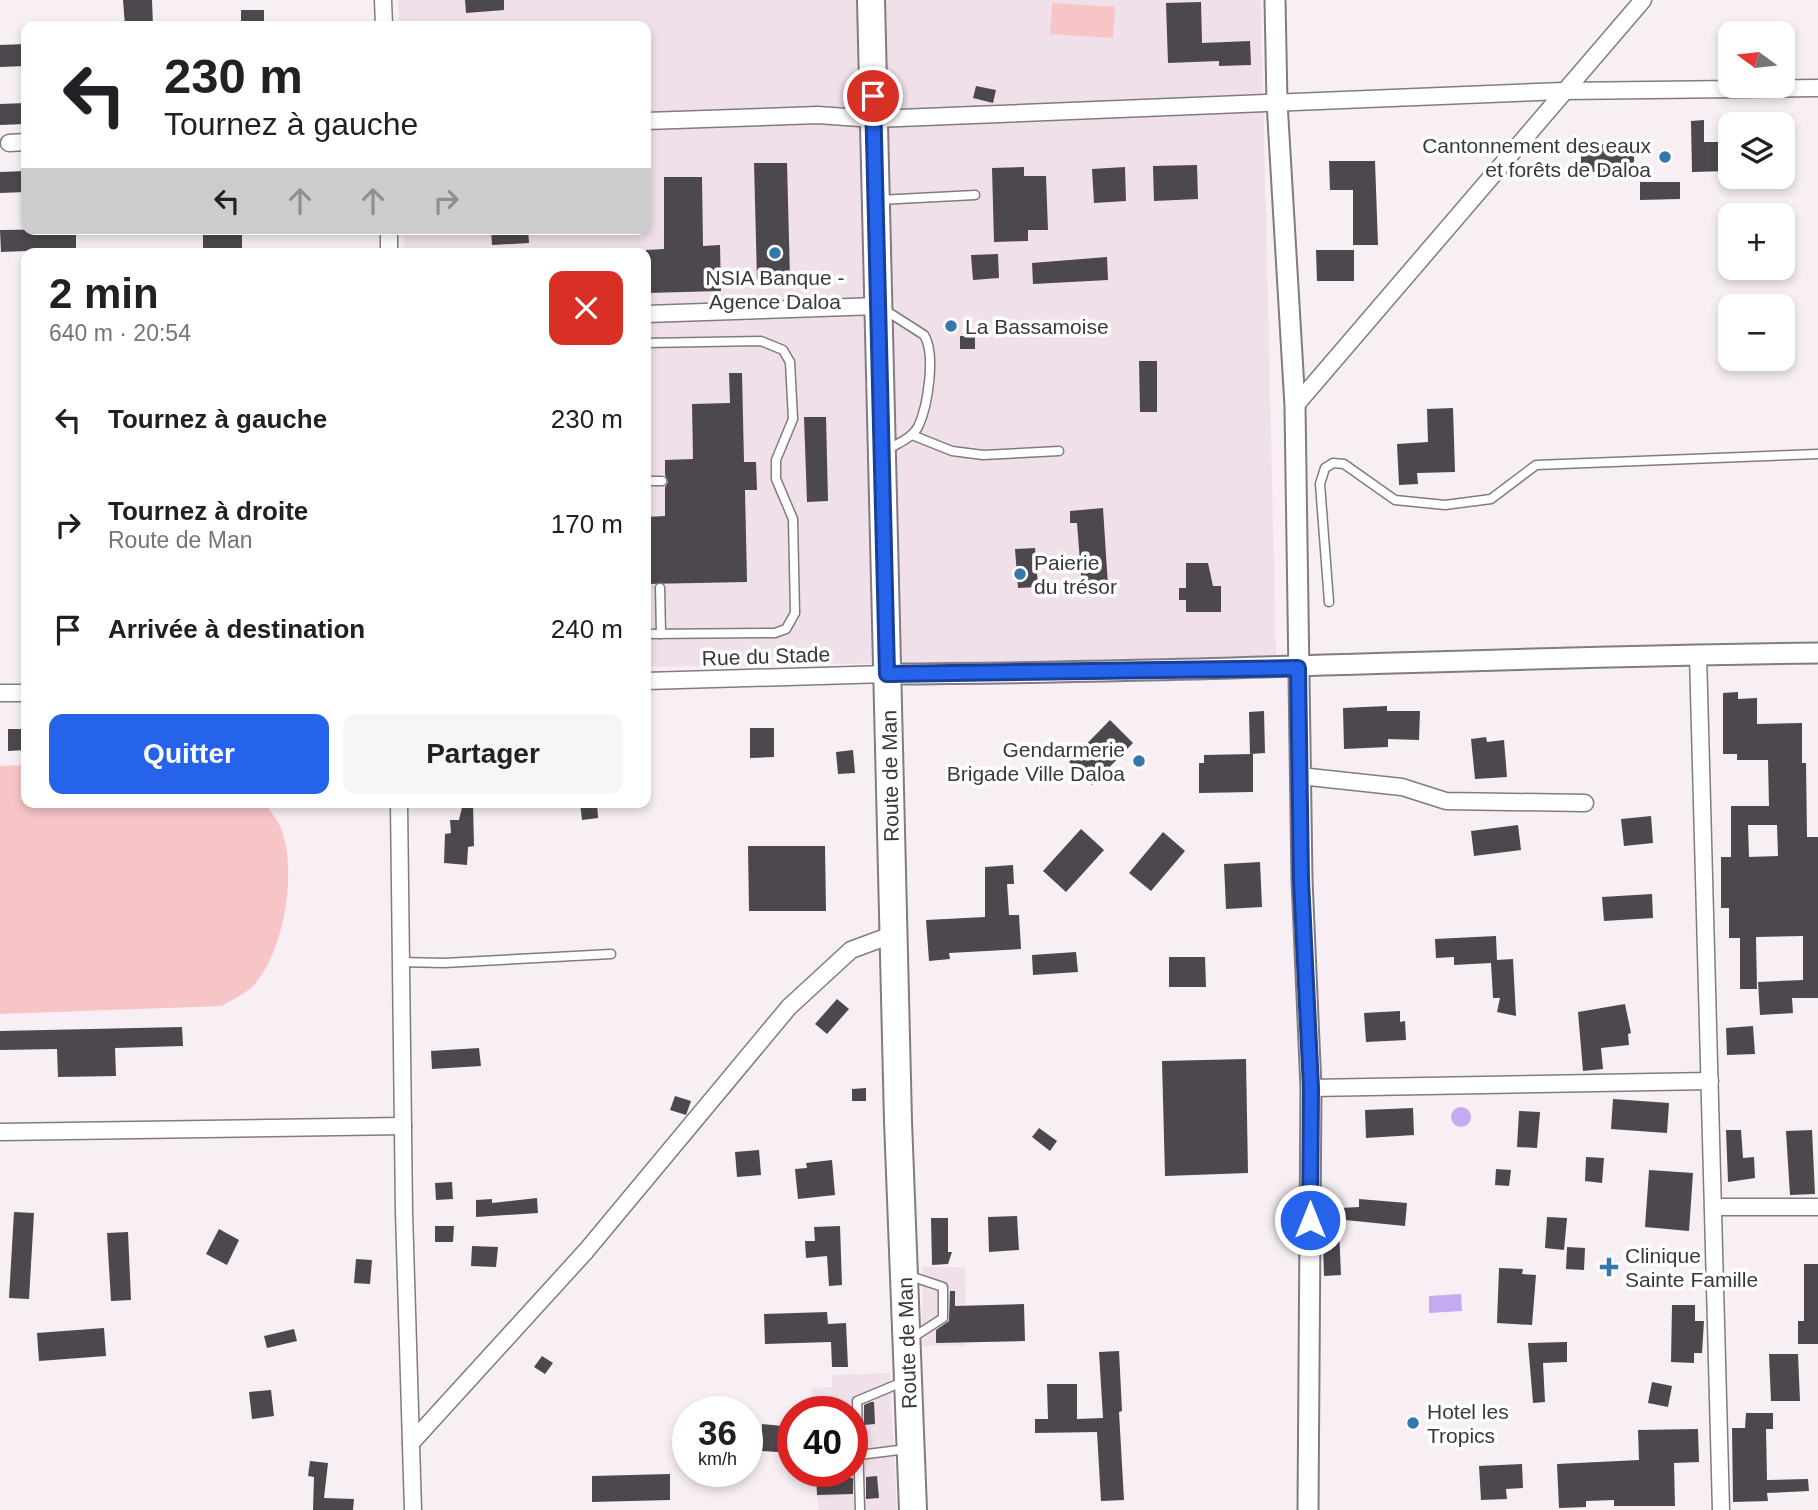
<!DOCTYPE html>
<html lang="fr">
<meta charset="utf-8">
<style>
body{margin:0;font-family:Arial,sans-serif;background:#f6f6f6;color:#202124;height:100vh;display:flex;flex-direction:column;font-size:26px;white-space:nowrap}
*{box-sizing:border-box;margin:0}
p{font-size:23px;color:#757577}
.icon{flex:none;width:38px;height:38px;fill:none;stroke:currentColor;stroke-width:2;stroke-linecap:round;stroke-linejoin:round}
.map{position:relative;flex:1;overflow:hidden}
.side{position:absolute;left:21px;top:248px;width:630px;height:560px;display:flex;flex-direction:column;background:#fff;border-radius:14px;box-shadow:0 4px 10px #0003}
.side>*{flex:none}
.banner{position:absolute;left:21px;top:21px;width:630px;height:214px;border-radius:14px;box-shadow:0 4px 10px #0003;background:#fff;color:#202124;overflow:hidden}
.needle{width:46px;rotate:285deg}
.tools{position:absolute;left:1718px;top:21px;display:grid;gap:14px}
.tools a{display:grid;place-items:center;width:77px;height:77px;border-radius:14px;background:#fff;box-shadow:0 4px 10px #0003;font-size:35px}
.speed{position:absolute;left:672px;top:1396px;display:flex;gap:14px;font-size:35px;font-weight:700;text-align:center}
.speed>*{display:grid;place-content:center;width:91px;height:91px;border-radius:50%;background:#fff;box-shadow:0 4px 10px #0003;line-height:1}
.speed small{font-size:18px;font-weight:400}
.speed .limit{border:10px solid #d22;background:#fff;color:#111}
.pin{position:absolute;display:grid;place-items:center;width:60px;height:60px;color:#fff;margin:-30px;border:4px solid #fff;border-radius:50%;box-shadow:0 2px 7px #0007}
.me{position:absolute;width:77px;margin:-38px;rotate:0deg;stroke-linejoin:round;filter:drop-shadow(0 0 5px #0008)}
.turn{display:flex;align-items:center;gap:24px;height:147px;padding:0 28px;font-size:32px}
.turn .icon{width:91px;height:91px;stroke-width:2.5}
.turn b{display:block;font-size:49px;line-height:60px}
.lanes{display:flex;align-items:center;height:66px;padding:0 28px;background:#0003;justify-content:center;gap:35px;direction:ltr}
.lanes .off{opacity:.35}
.round{display:grid;place-items:center;flex:none;width:74px;height:74px;border-radius:14px;background:#f6f6f6}
.headline{display:flex;align-items:center;justify-content:space-between;height:119px;padding:0 28px}
h1{font-size:42px;font-weight:600;line-height:52px}
.action{display:flex;gap:14px;margin-top:auto;padding:14px 28px}
.action a{flex:1;height:80px;border-radius:14px;background:#2563eb;color:#fff;font-size:28px;font-weight:600;line-height:80px;text-align:center}
.action a+a{background:#f6f6f6;color:#202124}
ul{padding:0;list-style:none}
li{display:flex;align-items:center;gap:21px;height:105px;padding:0 28px}
li div{flex:1}
li b{display:block;font-size:26px}
li em{font-style:normal}
.map>svg:first-child{display:block}
</style>
<div class="map">
<svg width="1818" height="1510" viewBox="0 0 1818 1510">
<rect width="100%" height="100%" fill="#f7eff4"/>
<g fill="#efe0ea">
<path d="M398 0H1261L1276 657 646 667V254H404L403 229H646V26H399Z"/>
<path d="M922 1267H965L966 1346H922Z"/>
<path d="M890 1373 897 1510H818L816 1472H852V1412H813L812 1388 832 1387V1375Z"/>
</g>
<g fill="#f8c5c7">
<path d="M1052 3 1115 7 1113 38 1050 34Z"/>
<path d="M26 765V803H265C271 812 279 822 282 831 297 874 284 952 253 986 245 994 231 1000 222 1006L0 1014V766Z"/>
</g>
<g fill="#c4aaf1">
<circle cx="1461" cy="1117" r="10"/>
<path d="M1461 1294 1462 1311 1429 1313V1296Z"/>
</g>
<g fill="#4d484e" fill-rule="evenodd">
<path d="M123 0H152L153 26H125Z"/>
<path d="M465 0H504V10L466 13Z"/>
<path d="M1201 2 1202 43 1250 41 1251 65 1219 66V61L1168 63 1166 3Z"/>
<rect x="241" y="10" width="23" height="16"/>
<path d="M26 44V66L0 67V45Z"/>
<path d="M976 86 996 90 993 103 973 98Z"/>
<path d="M26 103V124L0 125V104Z"/>
<path d="M1704 120V142H1731V171L1692 172 1691 121Z"/>
<rect x="1581" y="144" width="53" height="28"/>
<path d="M1329 161H1375L1378 245H1353V190H1330Z"/>
<path d="M754 163H787L790 278 757 279Z"/>
<path d="M1197 165 1198 199 1154 201 1153 166Z"/>
<path d="M1024 167V176H1046L1048 230H1028V241L994 242 992 168Z"/>
<path d="M1125 167 1126 201 1094 203 1092 169Z"/>
<path d="M26 171V192L0 193V172Z"/>
<path d="M664 177H702L703 246 720 245 721 291 646 293V250L664 249Z"/>
<path d="M1640 182H1680V199L1640 200Z"/>
<path d="M76 229V249L1 252 0 230Z"/>
<path d="M203 229 242 232V254H203Z"/>
<path d="M491 229H528L529 243 492 245Z"/>
<path d="M1316 250H1354V281H1317Z"/>
<path d="M998 254 999 278 973 280 971 255Z"/>
<path d="M1107 257 1108 280 1033 284 1032 263Z"/>
<rect x="960" y="336" width="15" height="13"/>
<path d="M1139 361H1157V412H1140Z"/>
<path d="M729 373H742L744 462H756L757 490H745L747 582 646 584V517L665 516V487L668 482 665 475V460L693 459 692 404 730 403Z"/>
<path d="M1453 408 1455 472 1417 473 1418 484 1399 485 1397 444 1428 442 1427 409Z"/>
<path d="M804 417H826L828 501 807 502Z"/>
<path d="M1103 508 1108 586 1082 588 1077 523H1070V511Z"/>
<path d="M1035 548 1038 587 1018 588 1015 549Z"/>
<path d="M1186 563H1208L1213 586H1221V612H1186V600H1179V588H1186Z"/>
<path d="M1738 692V699L1757 698V724L1802 723V763H1806L1807 837H1818V998H1792L1793 1013 1760 1015 1758 982 1803 980V936L1756 937 1757 989H1740V938H1729V908H1721V857H1731V806H1769L1768 760H1737V754H1723V693ZM1748 825H1777L1778 856 1749 857Z"/>
<path d="M1387 706V711H1420L1419 740 1388 739V747L1344 749 1343 708Z"/>
<path d="M1264 711 1265 753 1250 754 1249 712Z"/>
<path d="M1110 720 1133 743 1092 785 1069 762Z"/>
<path d="M750 728H774V757L750 758Z"/>
<path d="M8 729H26V750L8 751Z"/>
<path d="M1486 737 1487 742 1504 740 1507 777 1475 779 1471 739Z"/>
<path d="M853 750 855 773 838 774 836 752Z"/>
<path d="M1253 754V792L1199 793V763H1204V755Z"/>
<path d="M463 803H473L474 846 468 847 467 865 444 863 445 834 451 833 450 820H459Z"/>
<path d="M580 803H597L598 818 582 820Z"/>
<path d="M1651 816 1653 843 1624 846 1621 819Z"/>
<path d="M1518 825 1521 850 1474 856 1471 831Z"/>
<path d="M1081 829 1104 850 1066 892 1043 871Z"/>
<path d="M1163 832 1185 851 1151 891 1129 873Z"/>
<path d="M748 846H825L826 911H749Z"/>
<path d="M1260 862 1262 907 1226 909 1224 864Z"/>
<path d="M1013 865 1014 884H1007L1009 915H1019L1021 949 949 953 950 959 929 961 926 920 985 917V867Z"/>
<path d="M1652 894 1653 918 1604 921 1602 897Z"/>
<path d="M1496 936 1497 960 1513 959 1516 1016 1497 1012 1500 998H1493L1491 963 1454 965V957L1436 958 1435 939Z"/>
<path d="M1076 952 1078 972 1033 975 1032 955Z"/>
<path d="M1169 957H1205L1206 987H1169Z"/>
<path d="M837 999 849 1009 827 1034 815 1024Z"/>
<path d="M1625 1004 1631 1033 1628 1034 1629 1045 1601 1048 1603 1069 1583 1071 1578 1012Z"/>
<path d="M1400 1011V1022L1405 1021 1406 1040 1366 1042 1364 1013Z"/>
<path d="M1753 1026 1755 1054 1727 1055 1726 1028Z"/>
<path d="M182 1027 183 1046 115 1048 116 1076 58 1077 57 1049 0 1050V1031Z"/>
<path d="M479 1048 481 1066 432 1069 431 1051Z"/>
<path d="M1246 1059 1248 1173 1165 1176 1162 1061Z"/>
<path d="M866 1088V1101H852V1089Z"/>
<path d="M675 1096 691 1101 686 1115 670 1110Z"/>
<path d="M1613 1099 1669 1103 1667 1133 1611 1129Z"/>
<path d="M1413 1108 1414 1135 1366 1138 1365 1110Z"/>
<path d="M1519 1111 1540 1112 1537 1148 1517 1147Z"/>
<path d="M1039 1128 1057 1141 1050 1151 1032 1137Z"/>
<path d="M1726 1130H1741L1743 1158 1754 1157 1755 1178 1728 1182Z"/>
<path d="M1812 1130 1815 1194 1790 1195 1786 1131Z"/>
<path d="M759 1150 761 1175 737 1177 735 1152Z"/>
<path d="M1586 1157 1604 1158 1602 1183 1585 1181Z"/>
<path d="M832 1160 835 1195 798 1199 795 1169 807 1168 806 1163Z"/>
<path d="M1496 1169 1511 1170 1509 1186 1495 1185Z"/>
<path d="M1649 1170 1693 1173 1689 1231 1645 1227Z"/>
<path d="M452 1182 453 1199 436 1200 435 1183Z"/>
<path d="M537 1198 538 1213 476 1217V1200L492 1199V1203Z"/>
<path d="M1359 1199 1407 1203 1405 1226 1345 1220V1230H1339L1341 1275 1324 1276 1322 1209 1359 1207Z"/>
<path d="M14 1212 34 1213 29 1299 9 1298Z"/>
<path d="M1017 1216 1019 1250 989 1252 988 1217Z"/>
<path d="M1547 1217 1567 1218 1564 1250 1545 1248Z"/>
<path d="M931 1218H948V1252H952L948 1264 932 1265Z"/>
<path d="M435 1226H454L453 1242H435Z"/>
<path d="M840 1226 842 1285 829 1286 827 1256 806 1258 805 1241H815L814 1227Z"/>
<path d="M219 1229 239 1240 227 1265 206 1254Z"/>
<path d="M128 1232 131 1300 111 1301 107 1233Z"/>
<path d="M472 1246 498 1247 496 1267 471 1266Z"/>
<path d="M1567 1247 1585 1248 1584 1270 1566 1269Z"/>
<path d="M356 1259 372 1260 370 1284 354 1283Z"/>
<path d="M1804 1264H1818V1344H1798V1321H1804Z"/>
<path d="M1499 1268 1523 1269 1522 1274 1536 1275 1532 1325 1497 1323Z"/>
<path d="M950 1291H955V1306L1024 1304 1025 1341 936 1343V1330L949 1321Z"/>
<path d="M1672 1305H1695V1321H1704L1702 1353H1694V1363L1671 1362Z"/>
<path d="M827 1312 828 1324 846 1323 848 1367H832L831 1342 765 1344 764 1314Z"/>
<path d="M104 1328 106 1356 39 1361 37 1333Z"/>
<path d="M294 1329 297 1341 267 1348 264 1336Z"/>
<path d="M1567 1342V1362L1543 1363 1545 1402 1533 1403 1528 1343Z"/>
<path d="M1119 1351 1122 1411 1119 1412 1124 1500 1101 1501 1097 1432 1035 1433V1419H1048L1047 1384H1077V1419L1103 1418 1099 1352Z"/>
<path d="M1769 1354H1798L1800 1401H1771Z"/>
<path d="M542 1356 553 1363 545 1374 534 1367Z"/>
<path d="M1652 1382 1672 1386 1668 1407 1648 1403Z"/>
<path d="M271 1390 274 1416 252 1419 249 1392Z"/>
<path d="M871 1402H874L875 1424 864 1425V1405Z"/>
<path d="M1746 1413H1773V1429H1766L1767 1480 1808 1479 1809 1491 1767 1493 1768 1501 1733 1502 1732 1428H1745Z"/>
<path d="M762 1424 793 1427V1453L761 1451Z"/>
<path d="M1698 1429 1699 1462 1674 1463 1675 1506H1614V1500L1586 1501V1507L1559 1508 1557 1464 1639 1460 1638 1430Z"/>
<path d="M310 1461 328 1463 324 1498 354 1499 353 1510H313L314 1477 308 1476Z"/>
<path d="M1522 1464 1523 1488 1506 1489 1507 1499 1481 1500 1479 1466Z"/>
<path d="M816 1472H842V1478H853V1494L817 1495Z"/>
<path d="M670 1474V1500L592 1502V1476Z"/>
<path d="M877 1476 879 1498 866 1499V1477Z"/>
</g>
<g fill="none" stroke-linecap="round" stroke-linejoin="round">
<defs>
<g id="service">
<path d="M879 200 975 195"/>
<path d="M885 310 924 335C936 354 928 406 918 427 912 438 898 443 887 450"/>
<path d="M646 343 761 341 783 350 790 362 793 419 776 460V479L793 519 795 613 786 629 775 633 646 634"/>
<path d="M912 435 952 451 983 455 1059 451"/>
<path d="M646 481H662"/>
<path d="M660 588 661 634"/>
<path d="M1329 602 1320 484 1325 468 1333 463 1344 464 1395 500 1445 505 1491 499 1536 465 1818 454"/>
<path d="M400 962 444 963 611 954"/>
<path d="M907 1275 943 1287V1318L912 1338"/>
<path d="M859 1455 907 1449"/>
<path d="M860 1510 857 1401 905 1381"/>
</g>
<g id="minor">
<path d="M383 0 384 26"/>
<path d="M646 121 818 115 874 119 1563 91 1818 88"/>
<path d="M9 143 26 142"/>
<path d="M389 229V254"/>
<path d="M646 314 878 306"/>
<path d="M1295 406 1643 0"/>
<path d="M1698 654 1721 1510"/>
<path d="M646 681 887 674"/>
<path d="M0 693H26"/>
<path d="M1300 776 1402 787 1446 801 1585 803"/>
<path d="M399 803 404 1212 413 1510"/>
<path d="M1311 1088 1710 1081"/>
<path d="M0 1132 403 1126"/>
<path d="M1713 1207H1818"/>
<path d="M411 1443 586 1251 789 1007 851 950 894 934"/>
</g>
<g id="tertiary">
<path d="M1275 0 1277 102 1295 406 1302 880 1311 1088 1308 1510"/>
<path d="M887 674C1198 673 1508 656 1818 653"/>
</g>
<path id="trunk" d="M871 0 898 1121 913 1510"/>
</defs>
<use href="#service" stroke="#827b80" stroke-width="11"/>
<use href="#minor" stroke="#827b80" stroke-width="19"/>
<use href="#tertiary" stroke="#827b80" stroke-width="23"/>
<use href="#trunk" stroke="#827b80" stroke-width="30"/>
<use href="#service" stroke="#fff" stroke-width="8"/>
<use href="#minor" stroke="#fff" stroke-width="16"/>
<use href="#tertiary" stroke="#fff" stroke-width="19"/>
<use href="#trunk" stroke="#fff" stroke-width="26"/>
</g>
<g fill="none" stroke-linecap="round" stroke-linejoin="round">
<defs>
<path id="route" d="M873 96 887 674 1298 668 1301 880 1311 1088 1310 1220"/>
</defs>
<use href="#route" stroke="#184099" stroke-width="18"/>
<use href="#route" stroke="#2563eb" stroke-width="12"/>
</g>
<g fill="#3377ad" stroke="#fff" stroke-width="2.5">
<circle cx="1665" cy="157" r="7"/>
<circle cx="775" cy="253" r="7"/>
<circle cx="951" cy="326" r="7"/>
<circle cx="1020" cy="574" r="7"/>
<circle cx="1139" cy="761" r="7"/>
<path d="M1605.5 1256.5h7v7h7v7h-7v7h-7v-7h-7v-7h7z"/>
<circle cx="1413" cy="1423" r="7"/>
</g>
<g text-anchor="middle" dominant-baseline="central" stroke-width="7" stroke-linejoin="round" paint-order="stroke">
<g font-size="21" fill="#3b383a" stroke="#fff" text-anchor="start">
<text x="1651" y="145" text-anchor="end">Cantonnement des eaux<tspan x="1651" dy="24">et forêts de Daloa</tspan></text>
<text x="775" y="277" text-anchor="middle">NSIA Banque -<tspan x="775" dy="24">Agence Daloa</tspan></text>
<text x="965" y="326">La Bassamoise</text>
<text x="1034" y="562">Paierie<tspan x="1034" dy="24">du trésor</tspan></text>
<text x="1125" y="749" text-anchor="end">Gendarmerie<tspan x="1125" dy="24">Brigade Ville Daloa</tspan></text>
<text x="1625" y="1255">Clinique<tspan x="1625" dy="24">Sainte Famille</tspan></text>
<text x="1427" y="1411">Hotel les<tspan x="1427" dy="24">Tropics</tspan></text>
</g>
<g font-size="21" fill="#3b383a" stroke="#fff">
<text transform="translate(766 656) rotate(-2)">Rue du Stade</text>
<text transform="translate(890 776) rotate(-91)">Route de Man</text>
<text transform="translate(907 1343) rotate(-92)">Route de Man</text>
</g>
</g>
</svg>
<div class="tools">
<a><svg class="needle" viewBox="-14 -14 28 28"><path d="M0-13l5 13h-10z" fill="#e53935"/><path d="M0 13l5-13h-10z" fill="#757577"/></svg></a>
<a><svg class="icon" aria-label="layers" viewBox="0 0 24 24"><path d="M12 4l9 5-9 5-9-5zM3 14l9 5 9-5"/></svg></a>
<a>+</a>
<a>−</a>
</div>
<div class="speed"><div>36<small>km/h</small></div><div class="limit">40</div></div>
<div class="pin" style="left:873px;top:96px;background:#d93025"><svg class="icon" aria-label="arrive" viewBox="0 0 24 24"><path d="M6 21V4h12l-3 4 3 4H6"/></svg></div>
<svg class="me" style="left:1310px;top:1220px" viewBox="-20 -20 40 40"><circle r="17" fill="#2563eb" stroke="#fff" stroke-width="3"/><path d="M0-11L8 9 0 5-8 9z" fill="#fff"/></svg>
<div class="banner">
<div class="turn"><svg class="icon" aria-label="left" viewBox="0 0 24 24"><path d="M17 20v-9H6M10 6l-5 5 5 5"/></svg><div><b>230 m</b>Tournez à gauche</div></div>
<div class="lanes"><svg class="icon" aria-label="left" viewBox="0 0 24 24"><path d="M17 20v-9H6M10 6l-5 5 5 5"/></svg><svg class="icon off" aria-label="ahead" viewBox="0 0 24 24"><path d="M12 20V5M6 11l6-6 6 6"/></svg><svg class="icon off" aria-label="ahead" viewBox="0 0 24 24"><path d="M12 20V5M6 11l6-6 6 6"/></svg><svg class="icon off" aria-label="right" viewBox="0 0 24 24"><path d="M7 20v-9h11M14 6l5 5-5 5"/></svg></div>
</div>
<section class="side">
<div class="headline"><div><h1>2 min</h1><p>640 m · 20:54</p></div><a class="round" style="background:#d93025;color:#fff"><svg class="icon" aria-label="close" viewBox="0 0 24 24"><path d="M6 6l12 12M18 6L6 18"/></svg></a></div>
<ul>
<li><svg class="icon" aria-label="left" viewBox="0 0 24 24"><path d="M17 20v-9H6M10 6l-5 5 5 5"/></svg><div><b>Tournez à gauche</b></div><em>230 m</em></li>
<li><svg class="icon" aria-label="right" viewBox="0 0 24 24"><path d="M7 20v-9h11M14 6l5 5-5 5"/></svg><div><b>Tournez à droite</b><p>Route de Man</p></div><em>170 m</em></li>
<li><svg class="icon" aria-label="arrive" viewBox="0 0 24 24"><path d="M6 21V4h12l-3 4 3 4H6"/></svg><div><b>Arrivée à destination</b></div><em>240 m</em></li>
</ul>
<div class="action"><a>Quitter</a><a>Partager</a></div>
</section>
</div>
